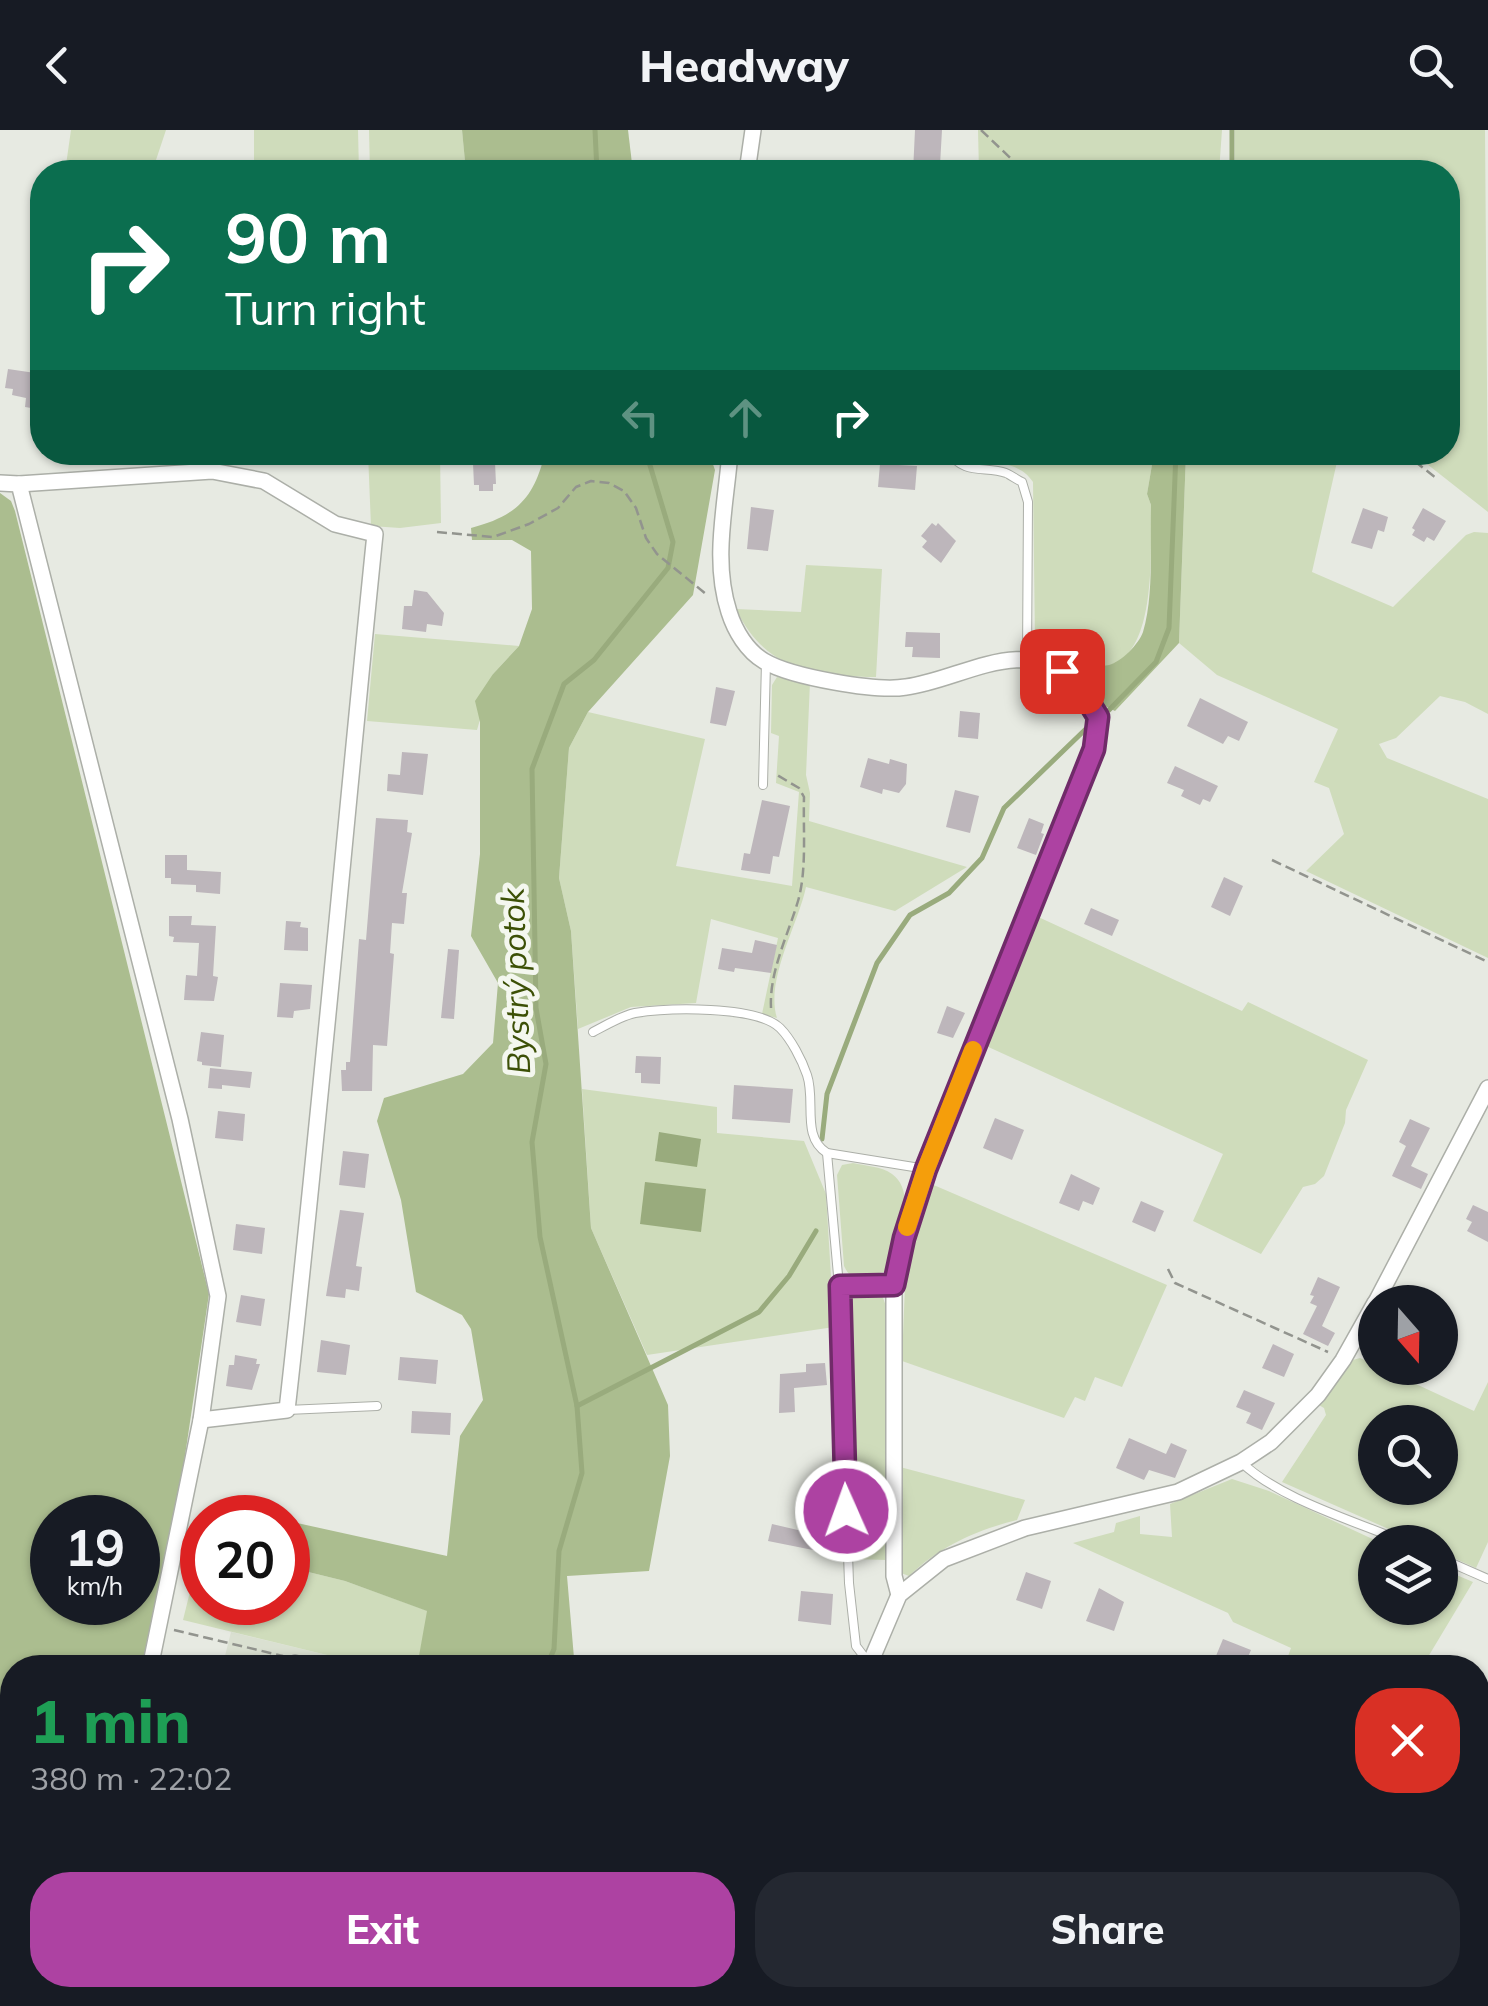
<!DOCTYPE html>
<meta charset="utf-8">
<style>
body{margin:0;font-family:Mulish,sans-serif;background:#242831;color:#f1f3f6;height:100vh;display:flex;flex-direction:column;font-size:38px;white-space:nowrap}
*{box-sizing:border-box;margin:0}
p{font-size:32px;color:#9ea1a6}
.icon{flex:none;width:55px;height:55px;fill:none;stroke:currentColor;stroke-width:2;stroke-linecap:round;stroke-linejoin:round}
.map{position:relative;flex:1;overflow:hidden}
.side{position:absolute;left:0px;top:1525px;width:1490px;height:352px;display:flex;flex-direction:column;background:#171b24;border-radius:40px 40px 0 0;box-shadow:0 2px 8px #0004}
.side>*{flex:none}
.guide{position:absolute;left:30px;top:30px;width:1430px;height:305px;border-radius:40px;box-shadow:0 2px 8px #0004;background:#0b6e4f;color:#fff;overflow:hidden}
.needle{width:65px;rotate:160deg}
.tools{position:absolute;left:1358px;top:1155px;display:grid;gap:20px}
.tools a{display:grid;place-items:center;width:100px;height:100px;border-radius:50%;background:#171b24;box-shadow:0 2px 8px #0004;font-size:50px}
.speed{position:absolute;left:30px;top:1365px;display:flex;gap:20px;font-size:50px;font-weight:700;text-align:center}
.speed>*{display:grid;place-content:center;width:130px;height:130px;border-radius:50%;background:#171b24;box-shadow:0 2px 8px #0004;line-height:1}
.speed small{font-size:25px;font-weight:400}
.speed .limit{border:15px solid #d22;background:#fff;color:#111}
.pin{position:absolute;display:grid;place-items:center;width:85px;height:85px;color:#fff;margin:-42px;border-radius:20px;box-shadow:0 5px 15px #0006}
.me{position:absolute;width:110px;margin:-55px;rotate:358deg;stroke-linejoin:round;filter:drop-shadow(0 0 8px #0008)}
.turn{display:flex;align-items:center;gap:35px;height:210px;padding:0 30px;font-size:45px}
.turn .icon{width:130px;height:130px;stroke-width:2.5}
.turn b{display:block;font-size:70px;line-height:85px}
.lanes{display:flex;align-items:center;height:95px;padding:0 30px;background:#0003;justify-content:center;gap:50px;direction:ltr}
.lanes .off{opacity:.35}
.round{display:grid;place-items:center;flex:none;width:105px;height:105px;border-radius:40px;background:#242831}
.head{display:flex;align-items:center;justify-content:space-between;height:170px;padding:0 30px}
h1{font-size:60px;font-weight:800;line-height:75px;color:#1e9e55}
.cta{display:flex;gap:20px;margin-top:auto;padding:20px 30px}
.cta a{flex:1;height:115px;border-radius:40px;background:#ad42a2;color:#fff;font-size:40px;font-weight:800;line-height:115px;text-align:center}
.cta a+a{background:#242831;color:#f1f3f6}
header{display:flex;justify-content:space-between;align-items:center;height:130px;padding:0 30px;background:#171b24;font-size:45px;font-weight:800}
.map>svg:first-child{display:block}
</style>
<header><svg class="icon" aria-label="back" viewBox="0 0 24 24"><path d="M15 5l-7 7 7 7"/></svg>Headway<svg class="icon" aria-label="search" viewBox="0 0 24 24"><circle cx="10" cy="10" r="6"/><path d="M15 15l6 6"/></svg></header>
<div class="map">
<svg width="1488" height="1876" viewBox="0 0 1488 1876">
<rect width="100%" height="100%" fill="#e7eae2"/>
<path fill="#dae0d1" d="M231 1502 327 1525 366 1537 222 1538Z"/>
<g fill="#cfdcbb" fill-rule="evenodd">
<path d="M71 0H166L152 42H65Z"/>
<path d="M254 0H358L359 42H254Z"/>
<path d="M369 0H462L466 42H370Z"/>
<path d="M978 0H1222L1219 42H979Z"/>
<path d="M1235 0H1485L1488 382 1413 323 1448 322V42H1235Z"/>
<path d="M368 323H440L441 393 400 398 371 396Z"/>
<path d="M958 323H1154L1147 364 1151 375C1150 414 1159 528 1106 536 1099 537 1091 533 1083 532 1065 528 1047 527 1035 512L1033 352C1015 325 982 338 958 323Z"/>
<path d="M1186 323H1339L1312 442 1393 477 1466 405 1474 402 1488 403V584L1465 572 1440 566 1396 608 1379 614 1387 628 1488 669V828L1306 741 1344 704 1329 658 1314 652 1338 599 1217 545 1179 513Z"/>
<path d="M806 435 882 439 876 547C813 546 765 540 736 479L801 482Z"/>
<path d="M375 504 519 516 493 544 477 600 367 591Z"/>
<path d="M777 547 810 552 806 645 810 663 809 691 967 737 895 781 806 757C798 795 765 850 777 888L762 884 778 808 711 789 696 873 631 877 578 899 571 801 559 748 569 618 588 582 705 609 676 736 792 756 799 662 776 653 779 606 771 603 772 555Z"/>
<path d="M1034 785 1242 881 1248 872 1368 930 1346 980 1345 993 1324 1046 1315 1054 1303 1057 1261 1124 1193 1091 1223 1024 984 915Z"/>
<path d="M582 959 717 977V1003L804 1011 826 1064 834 1197 647 1225 591 1098Z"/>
<path d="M853 1033C865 1036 881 1036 892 1044 920 1064 895 1117 885 1142 867 1144 853 1156 844 1136L837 1045 842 1035Z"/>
<path d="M929 1053 1167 1155 1122 1257 1095 1247 1085 1271 1075 1267 1064 1288 902 1231 906 1130Z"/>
<path d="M869 1160 882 1165 887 1179 886 1430 853 1429 845 1173 854 1162Z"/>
<path d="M1360 1228 1474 1281 1488 1252V1412L1476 1438 1440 1422V1412H1418L1282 1352 1326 1285 1324 1278 1317 1274 1349 1231ZM1375 1292H1440V1358H1375Z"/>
<path d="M900 1337 1025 1370 1017 1390C977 1400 940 1416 909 1446L901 1443Z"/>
<path d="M1232 1349 1269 1361 1379 1412H1375V1478H1440V1438L1473 1452 1422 1537H1284L1291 1518 1233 1492 1228 1483 1073 1413 1114 1402 1116 1393 1140 1386V1404L1172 1407 1170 1374Z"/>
<path d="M201 1417 202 1472H288V1437L345 1451 428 1481 417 1538 366 1537 327 1525 183 1490Z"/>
</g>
<g fill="#abbd8f" fill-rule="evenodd">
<path d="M462 0H628L633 42H466Z"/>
<path d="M545 323H709L715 340 693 465 588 582 569 618 559 748 571 801 591 1098 668 1275 670 1326 649 1441 567 1446 574 1528 569 1537H417L427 1481 345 1451 288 1437V1391L447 1426 460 1306 483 1270 471 1199 462 1185 416 1162 401 1070 377 991 384 968 463 944 493 913 498 853 471 806 480 724V592L475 571 493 544 519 516 532 479 531 421 512 410H472L471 398C517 386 534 368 545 323Z"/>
<path d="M1154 323H1186L1179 513 1115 581 1101 574 1067 535 1070 529C1082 531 1097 538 1109 535 1121 532 1139 514 1143 502 1154 467 1150 413 1151 375L1147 364Z"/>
<path d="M0 363 11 371 15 381 209 1164 179 1366 142 1537 12 1538V1865H58L54 1876H0ZM52 1388H138V1472H52Z"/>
<path d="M483 1865H583L579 1876H480Z"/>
</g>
<g fill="#99ab7d">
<path d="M659 1002 701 1009 697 1037 655 1031Z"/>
<path d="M645 1052 706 1059 701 1102 640 1094Z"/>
</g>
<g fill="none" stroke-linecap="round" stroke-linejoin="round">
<g stroke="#99ab7d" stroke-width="5">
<path d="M595 0 597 42"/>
<path d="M1232 42V0"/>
<path d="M1109 580 1156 532 1169 498 1176 322"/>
<path d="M822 1009 827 964 877 833 910 785 949 763 982 728 1004 678 1090 595"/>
<path d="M577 1276 759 1182 789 1146 816 1101"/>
<path d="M546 1538 554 1519 559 1421 582 1343 577 1276 540 1107 532 1012 546 934 536 878 532 639 564 554 594 530 668 438 673 412 646 322"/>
<path d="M550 1876 555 1865"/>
</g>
</g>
<g fill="#bdb6bb">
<path d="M915 0H942L940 35 929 34 928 42H913Z"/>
<path d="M8 239 42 244 37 279 25 277 26 268 12 265 13 259 5 258Z"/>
<path d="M495 332 496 354H493V361H479V355H474L473 333Z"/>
<path d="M880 334 917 336 915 360 878 357Z"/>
<path d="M751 377 774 380 768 421 747 419Z"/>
<path d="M1363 378 1388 387 1384 402 1378 400 1372 419 1351 413Z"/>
<path d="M1423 378 1446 391 1434 411 1427 407 1424 412 1412 405 1415 400 1412 398Z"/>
<path d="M932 393 936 396 938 393 956 411 941 433 922 417 927 411 921 406Z"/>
<path d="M414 460 427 462 444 483 442 496 427 494 426 502 402 499 404 476H412Z"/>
<path d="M906 502 940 503V528L912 527 913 517H905Z"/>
<path d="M716 557 735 561 726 596 710 593Z"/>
<path d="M1200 568 1248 592 1239 611 1228 606 1223 614 1187 596Z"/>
<path d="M960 581 980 583 978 609 958 607Z"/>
<path d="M402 622 428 624 423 665 387 661 388 644 400 645Z"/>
<path d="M868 628 889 634 890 629 907 634 906 654 899 663 883 659 882 664 860 657Z"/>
<path d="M1175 636 1218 656 1210 672 1203 669 1200 675 1181 666 1184 660 1167 653Z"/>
<path d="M955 660 979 666 970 703 946 697Z"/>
<path d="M762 670 790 676 779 727 773 726 770 744 741 740 744 723 750 724Z"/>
<path d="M376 688 408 690 407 702 412 703 402 763H407L404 794 392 793 390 823 394 824 387 916 373 915 372 961H342L341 940H346V932H350L359 809 366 810Z"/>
<path d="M1029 688 1044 694 1041 703 1044 704 1036 725 1017 718Z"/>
<path d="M165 725H187V740L221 742 220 764 196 762V755L171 754V748H165Z"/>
<path d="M1224 747 1243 756 1230 786 1211 777Z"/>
<path d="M1091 778 1119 790 1112 806 1084 794Z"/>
<path d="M169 786H192L191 795 216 796 213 846 218 847 214 871 184 870 186 845 197 846 199 813 173 812 174 807 169 806Z"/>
<path d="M286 791 301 792 300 797 308 798V821L284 820Z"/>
<path d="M755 810 777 815 771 843 735 838 734 842 718 839 722 818 752 823Z"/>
<path d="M448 819 459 820 454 889 441 888Z"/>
<path d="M280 853 312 855 310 879 294 881 293 888 277 887Z"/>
<path d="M947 876 965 883 953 908 937 903Z"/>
<path d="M201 902 224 905 221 937 202 935V932L197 931Z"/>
<path d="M636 926 661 927 660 954 641 953V943H635Z"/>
<path d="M210 938 252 942 250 958 222 955V959L208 958Z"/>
<path d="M734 955 793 959 790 993 732 989Z"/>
<path d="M218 981 245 984 243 1011 215 1008Z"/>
<path d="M995 988 1024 1000 1012 1030 983 1018Z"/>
<path d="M1410 989 1430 998 1411 1036 1428 1044 1421 1059 1392 1046 1406 1016 1399 1012Z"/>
<path d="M343 1021 369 1024 365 1058 339 1055Z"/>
<path d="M1071 1044 1100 1058 1093 1075 1083 1071 1079 1081 1059 1073Z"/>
<path d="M1141 1071 1164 1081 1155 1102 1132 1092Z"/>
<path d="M1473 1075 1488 1082V1112L1467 1101 1472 1092 1466 1089Z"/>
<path d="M340 1080 364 1083 356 1136 362 1137 359 1161 346 1159 345 1168 326 1166Z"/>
<path d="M236 1094 265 1098 262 1124 233 1120Z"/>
<path d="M1318 1147 1340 1157 1322 1196 1335 1203 1328 1216 1303 1204 1317 1176 1310 1173 1314 1166 1310 1165Z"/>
<path d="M241 1165 265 1169 261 1196 236 1192Z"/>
<path d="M321 1210 350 1215 346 1245 317 1242Z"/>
<path d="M1273 1214 1294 1224 1284 1247 1262 1238Z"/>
<path d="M235 1225 257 1229 256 1234H260L252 1260 226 1256 229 1235H234Z"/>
<path d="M400 1227 438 1230 436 1254 398 1250Z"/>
<path d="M825 1233 827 1255 794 1258 795 1282 779 1283 780 1244 806 1242V1234Z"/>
<path d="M1244 1260 1275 1273 1262 1300 1246 1293 1251 1283 1236 1277Z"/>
<path d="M412 1281 451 1283 450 1305 411 1303Z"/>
<path d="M1129 1308 1166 1324 1171 1313 1187 1320 1175 1348 1149 1340 1144 1350 1116 1338Z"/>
<path d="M804 1390 824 1395 818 1421 768 1411 772 1394 802 1401Z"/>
<path d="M1026 1442 1051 1451 1042 1479 1016 1470Z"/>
<path d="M1099 1458 1124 1472 1114 1501 1086 1491Z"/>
<path d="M801 1461 833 1464 831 1495 798 1491Z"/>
<path d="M1223 1509 1251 1520 1243 1538H1211Z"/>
</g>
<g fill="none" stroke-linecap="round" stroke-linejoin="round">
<defs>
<g id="lane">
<path d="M949 322C963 345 985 336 1006 343 1007 343 1021 352 1022 352L1028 372 1027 529"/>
<path d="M763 655 766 532"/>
<path d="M593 902C606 895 621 886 635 883 667 878 756 875 780 898 791 909 802 930 807 945 816 971 801 1007 827 1023L926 1039"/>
<path d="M827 1023 839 1156 849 1453 856 1516 869 1533"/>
<path d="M839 1156 894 1155"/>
<path d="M287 1280 377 1276"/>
<path d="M1241 1332C1281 1370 1353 1390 1404 1412"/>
<path d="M1440 1428 1488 1449"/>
<path d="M295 1529 326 1538"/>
<path d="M239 1876 242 1865"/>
</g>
<g id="street">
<path d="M747 42 753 0"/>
<path d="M730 322C726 375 712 430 729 482 735 501 747 521 764 531 791 547 876 562 906 557 961 550 1024 503 1072 551 1097 575 1098 586 1093 619L926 1039 904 1108 894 1155V1446L899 1465"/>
<path d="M0 353 19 354 180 989 218 1166 201 1290 150 1538"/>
<path d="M19 354 212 341 264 351 335 394 375 404C345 696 320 988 287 1280L201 1290"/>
<path d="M1376 1172 1488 958"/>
<path d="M868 1538 899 1465 944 1429 1025 1398 1178 1362 1241 1332 1271 1312 1318 1265 1343 1230 1375 1173"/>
<path d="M1111 1865 1138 1876"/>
<path d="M63 1876 67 1865"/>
<path d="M764 1876 768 1865"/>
</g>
</defs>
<use href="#lane" stroke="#acafa8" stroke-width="10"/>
<use href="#street" stroke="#acafa8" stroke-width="18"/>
<g stroke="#92948e" stroke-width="2.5" stroke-dasharray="10 5" stroke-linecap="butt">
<path d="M981 0 1025 42"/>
<path d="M1403 322 1436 348"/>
<path d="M437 402 493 407 529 394 558 378 576 357 591 351 609 353 624 361 636 378 646 408 657 424 706 464"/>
<path d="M1272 730 1488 832"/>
<path d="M771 878C769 842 788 805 798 771 807 740 803 699 804 667L799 658 777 645"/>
<path d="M1168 1139 1175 1153 1328 1222"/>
<path d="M174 1500 283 1526"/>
</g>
<use href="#lane" stroke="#fff" stroke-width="8"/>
<use href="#street" stroke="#fff" stroke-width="15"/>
</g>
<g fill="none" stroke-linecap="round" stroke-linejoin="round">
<defs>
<path id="route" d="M846 1381 840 1156 894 1155 904 1108 926 1039 1094 619 1098 587 1080 558 1062 541"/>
</defs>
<use href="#route" stroke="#702b69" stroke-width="25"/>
<use href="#route" stroke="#ad42a2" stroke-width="18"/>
<path stroke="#f59e0b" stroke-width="18" d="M907 1097 926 1039 973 920"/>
</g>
<g text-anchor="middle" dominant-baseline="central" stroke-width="10" stroke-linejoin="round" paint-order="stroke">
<g font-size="32" font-style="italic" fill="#3c5006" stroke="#f4f7ef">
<text transform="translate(515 851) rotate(-92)">Bystrý potok</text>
</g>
</g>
</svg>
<div class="tools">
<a><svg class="needle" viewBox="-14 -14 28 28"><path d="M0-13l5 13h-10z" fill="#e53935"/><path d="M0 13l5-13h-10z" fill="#9ea1a6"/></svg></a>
<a><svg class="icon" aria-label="search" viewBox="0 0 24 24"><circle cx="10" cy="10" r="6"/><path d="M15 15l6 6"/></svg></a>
<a><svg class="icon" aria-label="layers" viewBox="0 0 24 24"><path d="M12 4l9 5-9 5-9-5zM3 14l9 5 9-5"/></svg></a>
</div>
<div class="speed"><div>19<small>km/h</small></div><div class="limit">20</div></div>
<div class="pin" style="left:1062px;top:541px;background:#d93025"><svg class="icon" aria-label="arrive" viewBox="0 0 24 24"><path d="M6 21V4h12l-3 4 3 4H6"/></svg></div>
<svg class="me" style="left:846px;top:1381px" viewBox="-20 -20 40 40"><circle r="17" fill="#ad42a2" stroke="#fff" stroke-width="3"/><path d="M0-11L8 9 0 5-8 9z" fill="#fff"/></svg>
<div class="guide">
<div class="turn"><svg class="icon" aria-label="right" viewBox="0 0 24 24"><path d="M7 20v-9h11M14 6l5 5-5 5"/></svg><div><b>90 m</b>Turn right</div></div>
<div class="lanes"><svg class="icon off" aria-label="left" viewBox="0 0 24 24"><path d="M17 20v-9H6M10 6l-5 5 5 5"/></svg><svg class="icon off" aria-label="ahead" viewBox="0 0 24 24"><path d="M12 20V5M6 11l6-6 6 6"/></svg><svg class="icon" aria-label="right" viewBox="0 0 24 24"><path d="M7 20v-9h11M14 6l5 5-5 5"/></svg></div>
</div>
<section class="side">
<div class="head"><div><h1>1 min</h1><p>380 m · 22:02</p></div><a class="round" style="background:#d93025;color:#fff"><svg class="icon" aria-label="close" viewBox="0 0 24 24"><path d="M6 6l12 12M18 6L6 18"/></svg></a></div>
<div class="cta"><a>Exit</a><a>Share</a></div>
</section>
</div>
